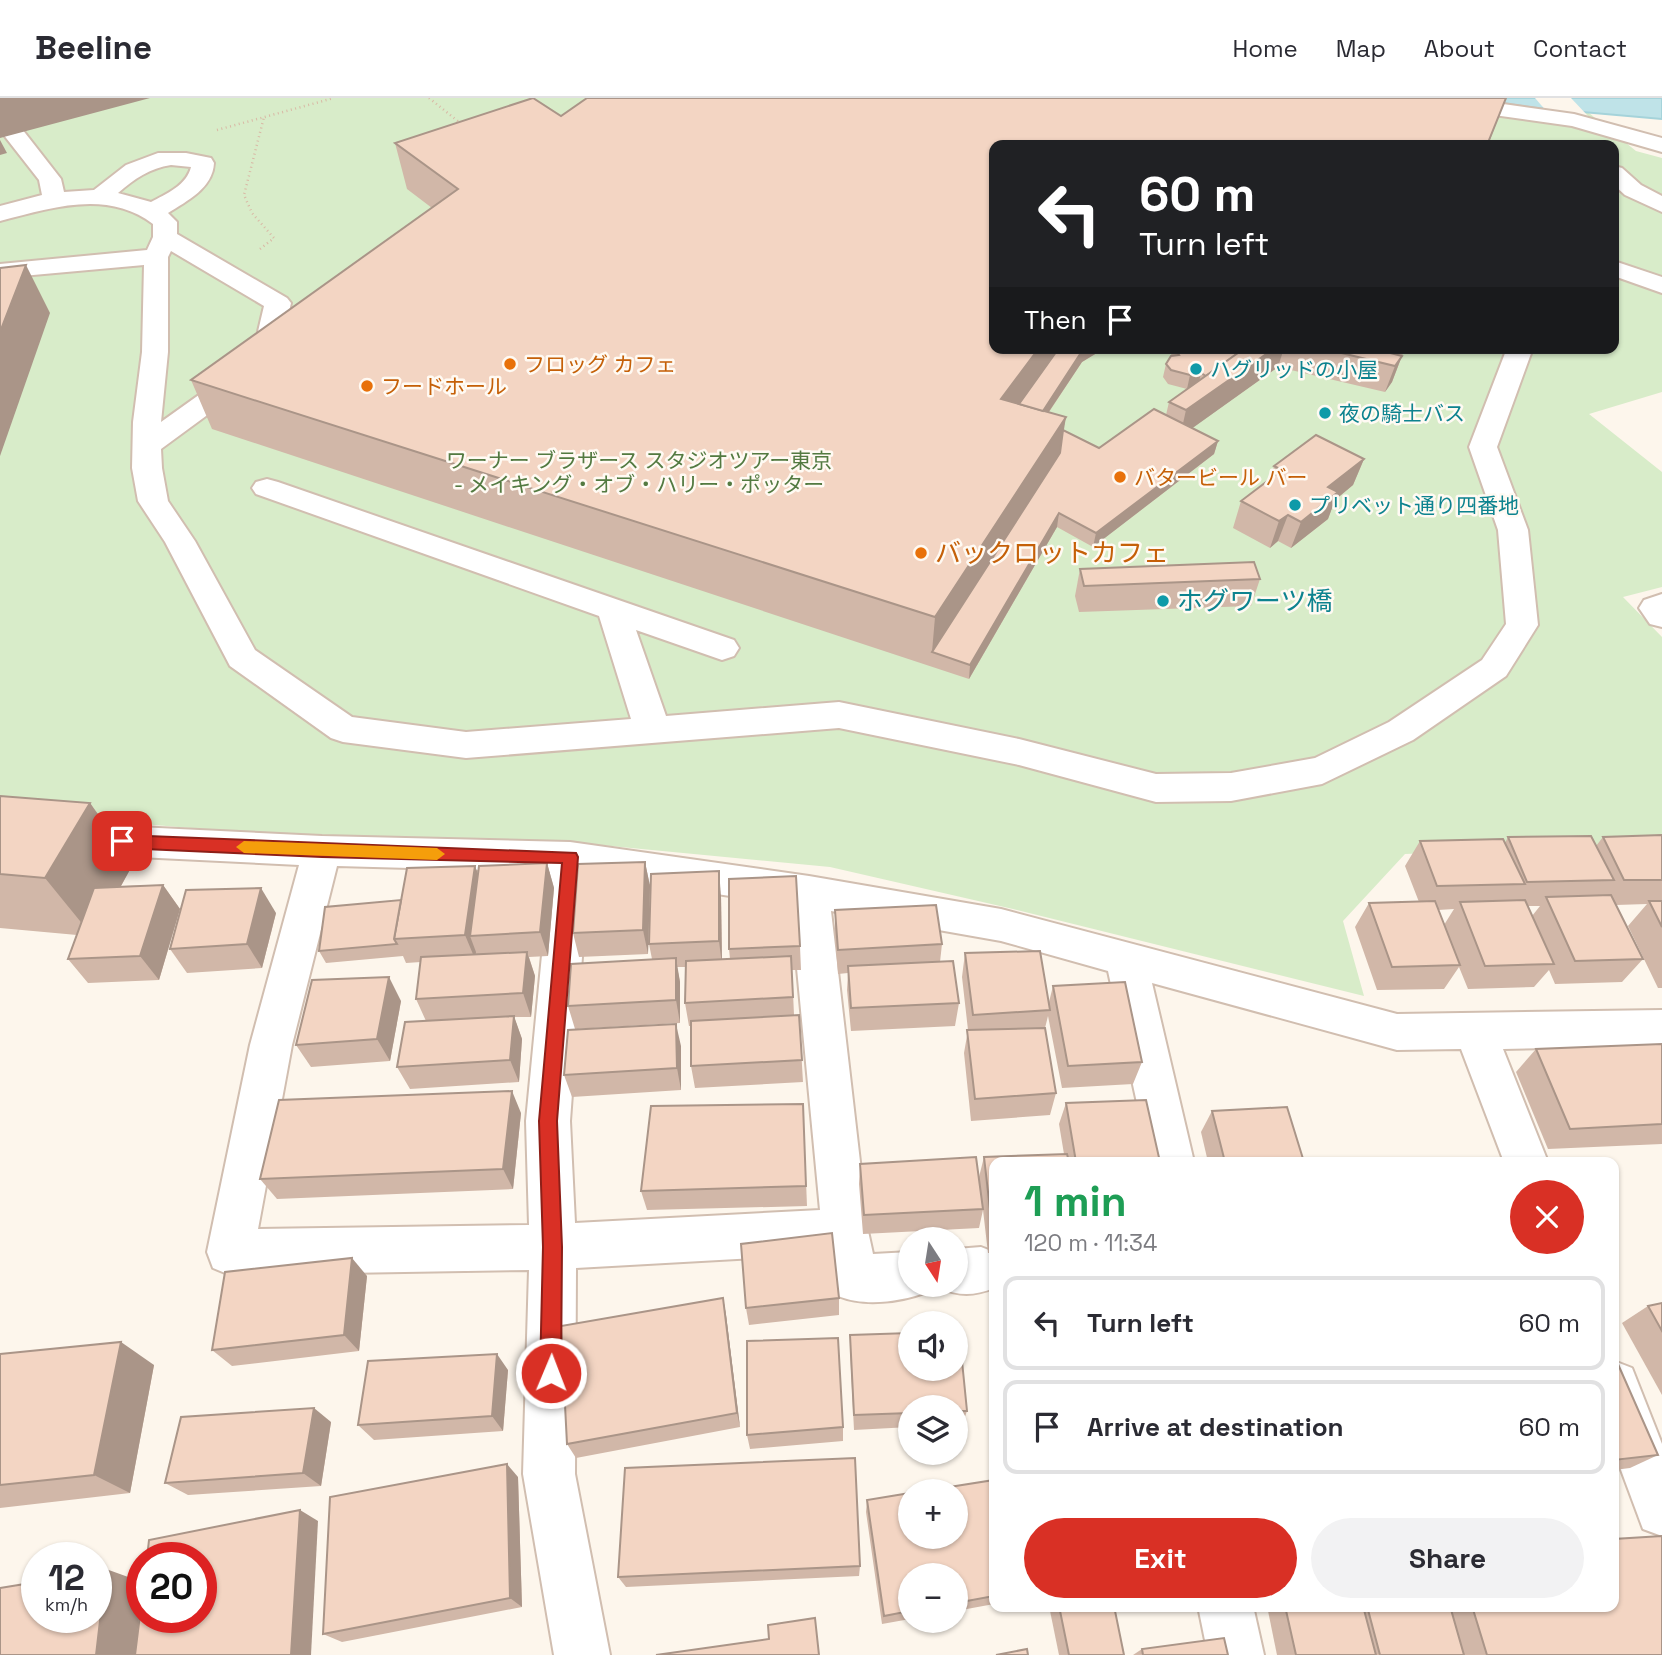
<!DOCTYPE html>
<meta charset="utf-8">
<style>
body{margin:0;font-family:"Space Grotesk","Noto Sans JP",sans-serif;background:#f2f2f3;color:#2b2b33;height:100vh;display:flex;flex-direction:column;font-size:26px;white-space:nowrap}
*{box-sizing:border-box;margin:0}
p{font-size:23px;color:#7c7c81}
.icon{flex:none;width:38px;height:38px;fill:none;stroke:currentColor;stroke-width:2;stroke-linecap:round;stroke-linejoin:round}
.map{position:relative;flex:1;overflow:hidden}
.side{position:absolute;left:989px;top:1059px;width:630px;height:455px;display:flex;flex-direction:column;background:#fff;border-radius:14px;box-shadow:0 2px 5px #0004}
.side>*{flex:none}
.banner{position:absolute;left:989px;top:42px;width:630px;height:214px;border-radius:14px;box-shadow:0 2px 5px #0004;background:#202124;color:#fff;overflow:hidden}
.needle{width:46px;rotate:168deg}
.tools{position:absolute;left:898px;top:1129px;display:grid;gap:14px}
.tools a{display:grid;place-items:center;width:70px;height:70px;border-radius:50%;background:#fff;box-shadow:0 2px 5px #0004;font-size:35px}
.speed{position:absolute;left:21px;top:1444px;display:flex;gap:14px;font-size:35px;font-weight:700;text-align:center}
.speed>*{display:grid;place-content:center;width:91px;height:91px;border-radius:50%;background:#fff;box-shadow:0 2px 5px #0004;line-height:1}
.speed small{font-size:18px;font-weight:400}
.speed .limit{border:10px solid #d22;background:#fff;color:#111}
.pin{position:absolute;display:grid;place-items:center;width:60px;height:60px;color:#fff;margin:-30px;border-radius:14px;box-shadow:0 4px 10px #0006}
.me{position:absolute;width:77px;margin:-38px;rotate:1deg;stroke-linejoin:round;filter:drop-shadow(0 0 5px #0008)}
.turn{display:flex;align-items:center;gap:24px;height:147px;padding:0 35px;font-size:32px}
.turn .icon{width:91px;height:91px;stroke-width:2.5}
.turn b{display:block;font-size:49px;line-height:60px}
.then{display:flex;align-items:center;height:66px;padding:0 35px;background:#0003;gap:14px;font-size:26px}
.round{display:grid;place-items:center;flex:none;width:74px;height:74px;border-radius:37px;background:#f2f2f3}
.headline{display:flex;align-items:center;justify-content:space-between;height:119px;padding:0 35px}
h1{font-size:42px;font-weight:600;line-height:52px;color:#1e9e55}
.button{display:flex;gap:14px;margin-top:auto;padding:14px 35px}
.button a{flex:1;height:80px;border-radius:42px;background:#d93025;color:#fff;font-size:28px;font-weight:600;line-height:80px;text-align:center}
.button a+a{background:#f2f2f3;color:#2b2b33}
ul{padding:0;list-style:none}
li{display:flex;align-items:center;gap:21px;height:94px;margin:0 14px 10px;padding:0 21px;border:4px solid #e1e1e2;border-radius:14px}
li div{flex:1}
li b{display:block;font-size:26px}
li em{font-style:normal}
header{display:flex;align-items:center;gap:42px;box-sizing:border-box;height:98px;padding:0 35px;background:#fff;border-bottom:2px solid #e1e1e2}
header strong{font-size:33px}
nav{display:flex;gap:38px;margin-inline-start:auto;font-size:24px}
.map>svg:first-child{display:block}
</style>
<header>
<strong>Beeline</strong>
<nav><a>Home</a><a>Map</a><a>About</a><a>Contact</a></nav>
</header>
<div class="map">
<svg width="1662" height="1557" viewBox="0 0 1662 1557">
<rect width="100%" height="100%" fill="#fdf6ec"/>
<path fill="#d8ecc9" fill-rule="evenodd" d="M0 0H1467L1589 15 1636 53 1662 60V294L1589 316 1662 374V489L1623 499 1662 539V746L1405 756 1343 823 1364 898 1013 811 830 769 579 745 262 736 0 714ZM994 47H1614V250H994Z"/>
<path fill="#bfe3e8" stroke="#a5d3da" stroke-width="2" d="M1467 0H1662V21L1537 10Z"/>
<path fill="#fdf6ec" d="M1535 0H1571L1588 18 1548 15Z"/>
<g fill="none" stroke-linecap="round" stroke-linejoin="round">
<defs>
<g id="minor">
<path d="M1405 0H1461L1574 16 1662 40V54L1572 28 1415 6 1408 4Z"/>
<path d="M14 29 22 31 61 81 64 94 94 92 126 67 158 55H186L211 60 214 65C213 90 187 103 168 115L177 124V136L287 200 291 205 278 262 274 268 161 351 162 370 168 403 195 443 255 552 352 619 466 634 631 621 599 518 256 396 252 390 256 384 267 381 278 384 734 542 739 550 734 558 722 562 636 532 666 618 839 604 1019 641 1156 676 1231 675 1315 660 1389 624 1482 562 1506 526 1498 432 1469 349 1507 250H1533L1497 349 1528 432 1538 527 1506 578 1413 642 1322 686 1231 703 1156 704 1019 667 839 630 466 660 343 644 331 640 230 568 165 444 138 403 132 370 133 324 142 254 144 167 0 180V166L147 152 153 139V126C107 91 51 110 0 123V108L42 97 39 82 3 36 6 31ZM171 67 191 69C187 87 166 96 151 104L118 95C134 81 150 70 171 67ZM171 153 264 208 252 259 161 324 168 254V159Z"/>
<path d="M1614 68 1622 70 1641 87 1662 98V114L1625 97 1614 87Z"/>
<path d="M1614 163 1662 179V195L1614 178Z"/>
<path d="M1662 496V529L1650 526 1639 510 1644 502Z"/>
<path d="M0 714 97 727 322 738 570 744 809 778 1001 811 1397 916 1662 912V948L1503 951 1548 1064H1504L1461 951 1397 952 1152 885 1194 1064H1150L1108 873 1001 843 831 813 868 1133 873 1156 910 1154V1186H930L927 1194C900 1204 865 1209 838 1198L831 1181 826 1156 576 1170 575 1376 610 1557H554L523 1376 529 1172 230 1177 213 1170 207 1154 250 947 299 767 97 757 0 742ZM337 768 550 774 526 1023 529 1127 258 1131 292 947ZM588 777 791 807 820 1112 575 1125 570 1023Z"/>
<path d="M981 1149 994 1154V1190C974 1198 959 1198 939 1190L938 1186H956V1151Z"/>
<path d="M1614 1263 1632 1270 1662 1346V1438L1643 1431 1614 1353Z"/>
<path d="M1198 1508H1253L1264 1557H1208Z"/>
</g>
</defs>
<use href="#minor" stroke="#d1beb0" stroke-width="4"/>
<g stroke="#d9b8a5" stroke-width="2.5" stroke-dasharray="1 3.5" stroke-linecap="butt">
<path d="M429 0 464 28"/>
<path d="M217 32 334 0"/>
<path d="M260 151 274 140 252 115 244 97 264 19"/>
</g>
<use href="#minor" fill="#fff" fill-rule="evenodd"/>
</g>
<g fill="#d1b7a8" fill-rule="evenodd">
<path d="M1506 0 1488 47H994V250H1105L1082 264 1049 314 1066 319 1063 332 1099 350 1166 317 1169 304 1187 291 1168 286 1163 279 1166 266 1171 257 1173 250H1405L1392 284 1385 294 1278 269 1192 330 1218 343 1214 356 1093 449 1057 429 969 581 212 331 191 282 432 110 407 91 395 45 561 18Z"/>
<path d="M1364 361 1353 387 1335 402 1328 421 1291 450 1278 443 1270 450 1233 430 1241 403 1270 381 1274 368Z"/>
<path d="M1080 471 1260 481 1251 508 1079 514 1075 498Z"/>
<path d="M0 698 90 705 133 766 121 788 163 787 180 811 159 882 88 885 68 861 77 837 0 830Z"/>
<path d="M1662 737V890H1658L1628 828 1647 806 1616 807 1643 861 1622 884 1555 886 1549 872 1534 889 1468 891 1459 869 1444 891 1377 892 1355 829 1369 805 1419 804 1405 768 1420 743 1505 745 1508 739 1596 748 1603 739ZM1528 808H1540L1532 818ZM1454 811 1444 827 1438 812Z"/>
<path d="M645 764 650 788 648 856 579 859 573 835Z"/>
<path d="M547 765 554 790 548 858 529 859 535 878 531 919H514L522 941 519 984 410 991 397 969 426 923 416 901 421 864 406 865 403 858 326 865 319 853 401 802 475 768 478 777Z"/>
<path d="M721 798 722 861H730L729 851 800 848 801 872H792L794 917H799L803 984 695 990 691 968V928H689L685 905 686 869H677L680 884V925L575 931 568 908 652 861 649 846Z"/>
<path d="M835 812 942 846 940 864 959 905 955 928 851 933 847 892 848 875 838 876 835 837Z"/>
<path d="M276 815 262 870 187 875 170 851Z"/>
<path d="M965 855 1049 904 1053 888 1142 964 1133 986 1062 990 1048 918 1045 930 1056 995 1050 1017 971 1023 964 955 968 932 962 879Z"/>
<path d="M401 903 390 963 311 969 296 947Z"/>
<path d="M1662 946V1046L1548 1051 1516 974 1536 951Z"/>
<path d="M681 948V992L572 999 564 977Z"/>
<path d="M1066 1005 1160 1064H994V1155H988L983 1112 979 1130 863 1136 859 1086 860 1066 979 1079 984 1059 1064 1056 1059 1026Z"/>
<path d="M803 1006 807 1108 647 1112 641 1093Z"/>
<path d="M1212 1013 1304 1064H1208L1201 1034Z"/>
<path d="M521 1015 513 1091 277 1101 260 1081Z"/>
<path d="M367 1178 359 1253 232 1268 212 1252Z"/>
<path d="M723 1200 726 1217 740 1329 576 1360 567 1346Z"/>
<path d="M839 1200V1217L749 1227 746 1210Z"/>
<path d="M1662 1205V1297L1622 1225 1648 1208Z"/>
<path d="M994 1214V1270L989 1231Z"/>
<path d="M850 1237 967 1313 962 1327H956V1309H910V1329L854 1332 850 1253Z"/>
<path d="M0 1256 154 1267 130 1395 0 1410Z"/>
<path d="M1614 1257 1658 1357 1630 1370 1614 1372Z"/>
<path d="M508 1272 503 1333 374 1342 358 1327Z"/>
<path d="M331 1324 321 1388 188 1397 165 1385Z"/>
<path d="M843 1329V1343L750 1351 747 1337Z"/>
<path d="M518 1379 522 1509 342 1544 323 1536Z"/>
<path d="M994 1382V1506L956 1513V1477H910V1521L882 1526 866 1414 867 1402Z"/>
<path d="M860 1468 859 1478 626 1489 618 1479Z"/>
<path d="M1049 1508H1114L1124 1557H1059Z"/>
<path d="M1267 1508H1614L1662 1557H1277Z"/>
<path d="M1142 1551 1228 1557H1133Z"/>
</g>
<g fill="#aa9588">
<path d="M0 0H150L0 40Z"/>
<path d="M0 42 7 55 0 57Z"/>
<path d="M26 167 50 215 0 358V234Z"/>
<path d="M1039 250H1066L1004 338 1001 301Z"/>
<path d="M1084 250H1105L1082 264 1036 333 1038 320Z"/>
<path d="M1275 250H1284L1278 269 1180 339 1186 312Z"/>
<path d="M1405 250 1392 284 1385 294 1395 268 1402 258Z"/>
<path d="M1201 275 1198 289 1187 291 1190 277Z"/>
<path d="M1066 319 1058 368 932 554 935 519Z"/>
<path d="M1218 343 1214 356 1093 449 1096 435Z"/>
<path d="M1364 361 1353 387 1335 402 1328 421 1291 450 1301 424 1328 389Z"/>
<path d="M1059 415 1057 429 969 581 970 567Z"/>
<path d="M1288 417 1278 443 1270 450 1279 423Z"/>
<path d="M90 705 133 766 93 839 45 780Z"/>
<path d="M645 764 650 788 648 856 643 832Z"/>
<path d="M547 765 554 790 548 858 540 834Z"/>
<path d="M475 768 484 792 470 838 476 854 475 861 465 837Z"/>
<path d="M719 773 721 798 722 867 719 843Z"/>
<path d="M163 787 180 811 159 882 140 858Z"/>
<path d="M261 790 276 815 262 870 247 846Z"/>
<path d="M527 854 535 878 531 919 523 895Z"/>
<path d="M676 860 680 884V925L676 902Z"/>
<path d="M389 879 401 903 390 963 377 941Z"/>
<path d="M514 918 522 941 519 984 510 962Z"/>
<path d="M676 926 681 948V992L677 970Z"/>
<path d="M512 993 521 1015 513 1091 503 1071Z"/>
<path d="M352 1160 367 1178 359 1253 344 1237Z"/>
<path d="M723 1200 726 1217 740 1329 737 1315Z"/>
<path d="M121 1244 154 1267 130 1395 94 1377Z"/>
<path d="M497 1256 508 1272 503 1333 492 1318Z"/>
<path d="M314 1310 331 1324 321 1388 303 1375Z"/>
<path d="M507 1366 518 1379 522 1509 510 1500Z"/>
<path d="M300 1412 318 1423 311 1557H291Z"/>
<path d="M106 1471 142 1484V1494L135 1557H96Z"/>
</g>
<g fill="#f3d5c3" stroke="#aa9588" stroke-width="2">
<path d="M533 0 561 18 587 0H1506L1487 47H994V250H1039L1001 301 1066 319 935 519 191 282 458 91 395 45Z"/>
<path d="M26 167 0 234V170Z"/>
<path d="M1059 250H1084L1043 313 1019 306Z"/>
<path d="M1174 250H1225L1228 253 1231 251 1230 250H1245L1206 278 1201 275 1190 277 1171 272 1166 266 1171 258 1179 257Z"/>
<path d="M1245 250H1275L1186 312 1169 304Z"/>
<path d="M1321 250H1371L1402 258 1395 268Z"/>
<path d="M1154 311 1218 343 1096 435 1059 415 970 567 932 554 1060 355 1063 332 1099 350Z"/>
<path d="M1316 337 1364 361 1328 389 1338 394 1301 424 1288 417 1279 423 1241 403 1282 372 1274 368Z"/>
<path d="M1254 464 1260 481 1084 488 1080 471Z"/>
<path d="M0 698 90 705 45 780 0 776Z"/>
<path d="M1662 737V782H1624L1603 739Z"/>
<path d="M1591 738 1614 782 1527 784 1508 739Z"/>
<path d="M1503 741 1525 786 1437 788 1420 743Z"/>
<path d="M645 764 643 832 573 835 578 766Z"/>
<path d="M547 765 540 834 470 838 479 768Z"/>
<path d="M475 768 465 837 394 841 407 770Z"/>
<path d="M719 773V843L649 846 651 776Z"/>
<path d="M796 778 800 848 729 851V781Z"/>
<path d="M163 787 140 858 68 861 94 790Z"/>
<path d="M261 790 247 846 170 851 186 792Z"/>
<path d="M1611 797 1643 861 1575 863 1546 799Z"/>
<path d="M401 802 394 841 397 846 319 853 325 809Z"/>
<path d="M1525 802 1554 866 1485 868 1460 804Z"/>
<path d="M1435 803 1460 867 1392 869 1369 805Z"/>
<path d="M1649 803H1662V829Z"/>
<path d="M936 807 942 846 838 852 835 812Z"/>
<path d="M1040 853 1050 912 973 917 965 855Z"/>
<path d="M527 854 523 895 416 901 421 859Z"/>
<path d="M791 858 793 899 685 905 686 863Z"/>
<path d="M676 860V902L568 908 571 866Z"/>
<path d="M953 863 959 905 851 910 848 868Z"/>
<path d="M389 879 377 941 296 947 312 882Z"/>
<path d="M1125 884 1142 964 1068 968 1053 888Z"/>
<path d="M799 917 802 962 691 968V923Z"/>
<path d="M514 918 510 962 397 969 405 924Z"/>
<path d="M676 926 677 970 564 977 568 932Z"/>
<path d="M1045 930 1056 995 975 1001 967 932Z"/>
<path d="M1662 946V1026L1570 1031 1536 951Z"/>
<path d="M512 993 503 1071 260 1081 279 1002Z"/>
<path d="M1146 1002 1160 1064H1076L1066 1005Z"/>
<path d="M803 1006 806 1088 641 1093 651 1008Z"/>
<path d="M1287 1009 1304 1064H1225L1212 1013Z"/>
<path d="M1067 1056 1069 1064H994V1137H993L984 1059Z"/>
<path d="M976 1059 983 1111 864 1117 860 1066Z"/>
<path d="M832 1135 839 1200 746 1210 741 1146Z"/>
<path d="M352 1160 344 1237 212 1252 225 1174Z"/>
<path d="M723 1200 737 1315 567 1346 561 1228Z"/>
<path d="M1662 1205V1233L1648 1208Z"/>
<path d="M956 1233H959L967 1313H956V1309H910V1315L854 1317 850 1237 910 1235V1270H956Z"/>
<path d="M838 1240 843 1329 747 1337V1243Z"/>
<path d="M121 1244 94 1377 0 1387V1256Z"/>
<path d="M497 1256 492 1318 358 1327 368 1263Z"/>
<path d="M1614 1257 1658 1357 1614 1362Z"/>
<path d="M314 1310 303 1375 165 1385 181 1319Z"/>
<path d="M855 1360 860 1468 618 1479 625 1370Z"/>
<path d="M507 1366 510 1500 323 1536 330 1399Z"/>
<path d="M994 1382V1498L956 1505V1477H910V1513L884 1518 867 1402 910 1395V1438H956V1393H924Z"/>
<path d="M300 1412 291 1557H135L142 1501V1519H201V1460H147L149 1442Z"/>
<path d="M1662 1438V1557H1487L1472 1508H1614V1441Z"/>
<path d="M106 1471 96 1557H0V1490L37 1484V1519H96V1472Z"/>
<path d="M1059 1508H1114L1124 1557H1069Z"/>
<path d="M1285 1508H1363L1376 1557H1296Z"/>
<path d="M1367 1508H1450L1464 1557H1380Z"/>
<path d="M815 1520 819 1557H656L769 1541 768 1527Z"/>
<path d="M1224 1540 1228 1557H1143L1142 1551Z"/>
<path d="M1027 1551 1028 1557H996Z"/>
</g>
<path fill="#d93025" stroke="#8d1f18" stroke-width="2" d="M122 737 576 755 578 759 557 1023 562 1149 561 1275 558 1282 551 1286 543 1282 540 1275 543 1149 539 1023 562 765 322 759 122 750 114 743Z"/>
<path fill="#f59e0b" d="M244 743 437 750 445 756 437 762 244 755 236 749Z"/>
<g fill="#e8710a" stroke="#fffaf3" stroke-width="2.5">
<circle cx="510" cy="266" r="7"/>
<circle cx="367" cy="288" r="7"/>
<circle cx="1120" cy="379" r="7"/>
<circle cx="921" cy="455" r="7"/>
</g>
<g fill="#0f9aa8" stroke="#fffaf3" stroke-width="2.5">
<circle cx="1196" cy="271" r="7"/>
<circle cx="1325" cy="315" r="7"/>
<circle cx="1295" cy="407" r="7"/>
<circle cx="1163" cy="503" r="7"/>
</g>
<g text-anchor="middle" dominant-baseline="central" stroke-width="5" stroke-linejoin="round" paint-order="stroke">
<g font-size="21" fill="#c56008" stroke="#fffaf3" text-anchor="start">
<text x="524" y="266">フロッグ カフェ</text>
<text x="381" y="288">フードホール</text>
<text x="1134" y="379">バタービール バー</text>
</g>
<g font-size="21" fill="#0d838f" stroke="#fffaf3" text-anchor="start">
<text x="1210" y="271">ハグリッドの小屋</text>
<text x="1339" y="315">夜の騎士バス</text>
<text x="1309" y="407">プリベット通り四番地</text>
</g>
<g font-size="21" fill="#537a41" stroke="#fffaf3">
<text x="639" y="362">ワーナー ブラザース スタジオツアー東京<tspan x="639" dy="24">- メイキング・オブ・ハリー・ポッター</tspan></text>
</g>
<g font-size="26" fill="#c56008" stroke="#fffaf3" text-anchor="start">
<text x="935" y="455">バックロットカフェ</text>
</g>
<g font-size="26" fill="#0d838f" stroke="#fffaf3" text-anchor="start">
<text x="1177" y="503">ホグワーツ橋</text>
</g>
</g>
</svg>
<div class="tools">
<a><svg class="needle" viewBox="-14 -14 28 28"><path d="M0-13l5 13h-10z" fill="#e53935"/><path d="M0 13l5-13h-10z" fill="#7c7c81"/></svg></a>
<a><svg class="icon" aria-label="sound" viewBox="0 0 24 24"><path d="M4 9h4l5-4v14l-5-4H4zM17 9q2 3 0 6"/></svg></a>
<a><svg class="icon" aria-label="layers" viewBox="0 0 24 24"><path d="M12 4l9 5-9 5-9-5zM3 14l9 5 9-5"/></svg></a>
<a>+</a>
<a>−</a>
</div>
<div class="speed"><div>12<small>km/h</small></div><div class="limit">20</div></div>
<div class="pin" style="left:122px;top:743px;background:#d93025"><svg class="icon" aria-label="arrive" viewBox="0 0 24 24"><path d="M6 21V4h12l-3 4 3 4H6"/></svg></div>
<svg class="me" style="left:551px;top:1275px" viewBox="-20 -20 40 40"><circle r="17" fill="#d93025" stroke="#fff" stroke-width="3"/><path d="M0-11L8 9 0 5-8 9z" fill="#fff"/></svg>
<div class="banner">
<div class="turn"><svg class="icon" aria-label="left" viewBox="0 0 24 24"><path d="M17 20v-9H6M10 6l-5 5 5 5"/></svg><div><b>60 m</b>Turn left</div></div>
<div class="then">Then<svg class="icon" aria-label="arrive" viewBox="0 0 24 24"><path d="M6 21V4h12l-3 4 3 4H6"/></svg></div>
</div>
<section class="side">
<div class="headline"><div><h1>1 min</h1><p>120 m · 11:34</p></div><a class="round" style="background:#d93025;color:#fff"><svg class="icon" aria-label="close" viewBox="0 0 24 24"><path d="M6 6l12 12M18 6L6 18"/></svg></a></div>
<ul>
<li><svg class="icon" aria-label="left" viewBox="0 0 24 24"><path d="M17 20v-9H6M10 6l-5 5 5 5"/></svg><div><b>Turn left</b></div><em>60 m</em></li>
<li><svg class="icon" aria-label="arrive" viewBox="0 0 24 24"><path d="M6 21V4h12l-3 4 3 4H6"/></svg><div><b>Arrive at destination</b></div><em>60 m</em></li>
</ul>
<div class="button"><a>Exit</a><a>Share</a></div>
</section>
</div>
